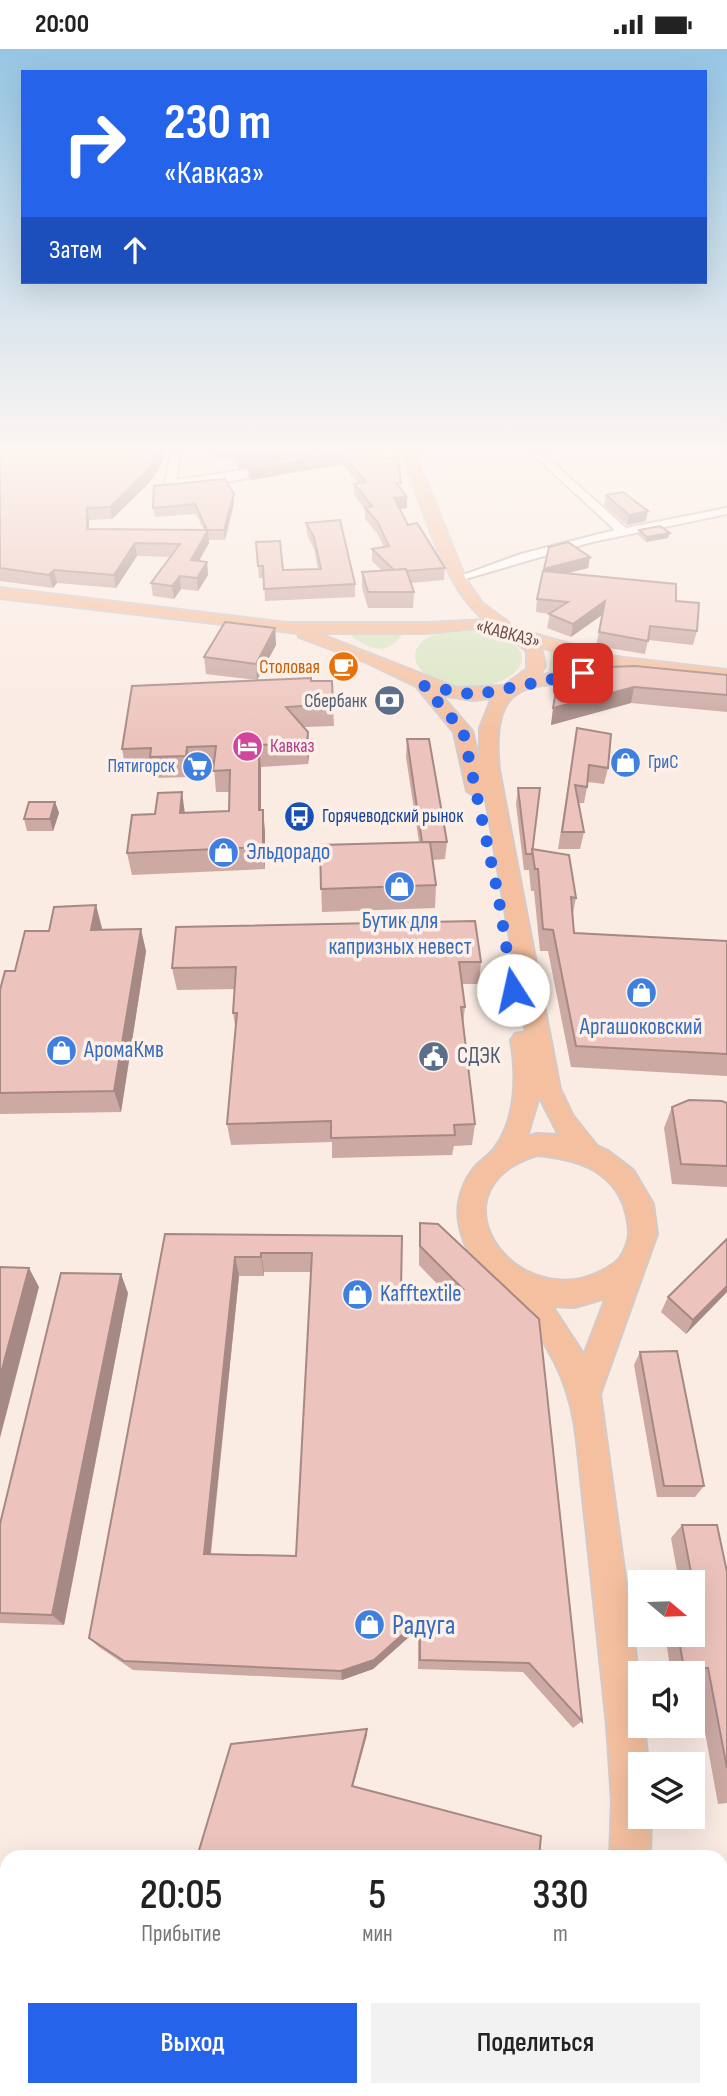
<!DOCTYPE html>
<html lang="ru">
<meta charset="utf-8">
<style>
body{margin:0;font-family:"Sofia Sans Condensed",sans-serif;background:#f2f2f2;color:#222;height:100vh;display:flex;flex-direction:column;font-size:26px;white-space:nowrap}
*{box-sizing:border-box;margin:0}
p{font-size:23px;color:#767676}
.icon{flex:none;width:38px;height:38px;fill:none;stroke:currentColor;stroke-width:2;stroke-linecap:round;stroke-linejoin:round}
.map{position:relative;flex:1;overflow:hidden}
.panel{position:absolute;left:0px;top:1801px;width:728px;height:247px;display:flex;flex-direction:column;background:#fff;border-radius:21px 21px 0 0;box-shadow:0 7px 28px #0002}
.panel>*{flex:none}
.guide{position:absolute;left:21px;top:21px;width:686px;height:214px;border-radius:0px;box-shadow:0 7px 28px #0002;background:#2563eb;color:#fff;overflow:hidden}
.needle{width:46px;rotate:109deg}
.buttons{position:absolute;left:628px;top:1521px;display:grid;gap:14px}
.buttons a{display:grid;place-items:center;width:77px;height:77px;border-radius:0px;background:#fff;box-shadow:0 7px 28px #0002;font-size:35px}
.pin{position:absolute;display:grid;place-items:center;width:60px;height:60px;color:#fff;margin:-30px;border-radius:14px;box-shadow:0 4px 10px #0006}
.me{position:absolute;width:77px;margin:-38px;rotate:350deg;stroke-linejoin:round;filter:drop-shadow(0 0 5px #0008)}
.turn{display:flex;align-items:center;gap:24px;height:147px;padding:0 28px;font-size:32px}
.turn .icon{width:91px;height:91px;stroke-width:2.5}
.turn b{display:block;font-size:49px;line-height:60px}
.then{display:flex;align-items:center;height:66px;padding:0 28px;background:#0003;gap:14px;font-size:26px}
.eta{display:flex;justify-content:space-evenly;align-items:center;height:119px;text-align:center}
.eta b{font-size:42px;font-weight:600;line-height:49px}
.action{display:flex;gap:14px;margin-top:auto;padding:14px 28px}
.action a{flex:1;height:80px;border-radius:0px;background:#2563eb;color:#fff;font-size:28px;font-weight:600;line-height:80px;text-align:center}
.action a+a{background:#f2f2f2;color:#222}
.status{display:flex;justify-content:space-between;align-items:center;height:49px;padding:0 35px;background:#fff;direction:ltr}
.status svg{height:19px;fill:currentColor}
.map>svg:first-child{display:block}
</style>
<div class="status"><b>20:00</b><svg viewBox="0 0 49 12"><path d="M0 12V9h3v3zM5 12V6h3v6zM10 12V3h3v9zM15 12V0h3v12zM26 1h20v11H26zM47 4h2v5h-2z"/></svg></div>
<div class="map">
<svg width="727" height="2047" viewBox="0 0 727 2047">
<rect width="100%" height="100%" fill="#faebe3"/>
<g fill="#dae6c3">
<path d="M473 580C573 598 499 658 436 631 410 620 406 596 436 585 447 580 460 581 473 580Z"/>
<path d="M403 584C387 608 371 601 350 586Z"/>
<path d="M548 599 592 615 548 623 551 609Z"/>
</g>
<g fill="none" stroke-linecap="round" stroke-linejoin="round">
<defs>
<g id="minor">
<path d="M171 403H181L176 431 272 417 277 420C263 429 178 443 165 434Z"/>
<path d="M536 404H542L626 479 727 459V465L592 493 455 533V529L521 505 615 481 536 408Z"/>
</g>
<g id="major">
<path d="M402 403H414L466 531 482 554 508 573 509 578 616 608 727 621V631L619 618 625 623 623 627C550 645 487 609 499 721L560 1040 573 1067 597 1097 608 1102 633 1121 653 1155 657 1185 600 1345 636 1608 640 1676H644L648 1715H640V1768H651L650 1808H610L612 1752 607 1676 577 1392C572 1345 557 1308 528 1271 502 1240 464 1215 459 1172 456 1154 463 1131 476 1117 482 1111 490 1106 495 1099 517 1069 517 1026 511 991L515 985 526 983 485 745 477 748 467 742 454 683 416 637 366 613 299 588 298 584 0 549V539L286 574H427L485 571C443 538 421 453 402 403ZM472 579C493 581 511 588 527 602V620L504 637 457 639 317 584H427ZM541 598 609 617 616 618 568 621 539 627 545 617ZM441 646 472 651 492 649 480 679V716L472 682ZM539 1047 559 1086 537 1085 527 1088ZM537 1106C586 1110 625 1127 629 1181 630 1191 623 1208 615 1214 524 1280 420 1142 537 1106ZM606 1249 584 1306 552 1257 574 1258Z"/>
<path d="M569 2040H613L612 2047H568Z"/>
<path d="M622 2040H666L667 2047H623Z"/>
</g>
</defs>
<use href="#minor" stroke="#cdb4ad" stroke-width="4"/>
<use href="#major" stroke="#d4cac9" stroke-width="4"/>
<use href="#minor" fill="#fff" fill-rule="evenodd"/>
<use href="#major" fill="#f4c0a0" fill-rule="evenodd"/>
</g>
<g fill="#cca9a3" fill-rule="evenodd">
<path d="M0 403H164V411L150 433 112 470 89 471V480L204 481 196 465 155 468 153 459 154 437 234 454 225 491H209V494L199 512 207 513 208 526 198 542 181 540 174 550 153 547 151 534 171 508 137 507 116 539 57 534 53 539 0 532Z"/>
<path d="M212 403H379L401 440 407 459 400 460 408 476 445 519 444 531 411 534 414 543 413 559H368L362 539V523L382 522 372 512V500L384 498 377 484 365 470V460L354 446V435L358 434 343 415 251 431 248 429 247 418 239 420 229 409V408L216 410Z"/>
<path d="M606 446 646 472 627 476 604 456Z"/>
<path d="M306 474 355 535V548L265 552 264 529H259L256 493 283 521 318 520 314 500 307 486Z"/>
<path d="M639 481 668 489 646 493 638 486Z"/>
<path d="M549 498 590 508 588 519 568 524 676 552 697 582 693 596 648 591 645 605 596 597 602 566 571 588 547 579 550 565 536 563 537 550Z"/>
<path d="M275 579 276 596 257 631 206 625 204 608Z"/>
<path d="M586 619 727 626V663L631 654 551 676 556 642 583 634Z"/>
<path d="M311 632H332L334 677 303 678 308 683 309 705 308 715 261 718V761L265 782V820L132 826 127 804 185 764 229 762V743H216L214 719 190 720 189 728 154 729 152 721 126 722 122 700Z"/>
<path d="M577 679 608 719 604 735 588 733 584 754H578L584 783 580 800H558Z"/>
<path d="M407 690 447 793 445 810 433 811 436 836 435 859 322 863 320 796 419 793 406 708Z"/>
<path d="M518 739 532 800 576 849 573 864 574 884 727 892V1027L571 1018 548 902H540L534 842H531L529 821H524L516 755Z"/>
<path d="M55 753 59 764 53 782H27L24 770Z"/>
<path d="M96 856 101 881 146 902 121 1063 0 1065V941L49 882Z"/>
<path d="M481 913 479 935H462L465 958 463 975 475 1075 472 1096 454 1097 452 1106 332 1109V1093L231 1096 227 1075 236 982 233 964 235 940 177 941 172 919Z"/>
<path d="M727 1054V1138L672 1135 664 1079 672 1058Z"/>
<path d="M420 1174 539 1270 582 1672 573 1679 523 1623 418 1620V1580L373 1620 342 1631 133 1621 99 1598 89 1589 165 1185 402 1187 401 1239 442 1240 419 1216V1194ZM264 1223H311L296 1507 211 1505 239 1227H264Z"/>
<path d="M727 1190V1243L686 1285 661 1263 668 1248Z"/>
<path d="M128 1244 64 1576 0 1574V1475Z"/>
<path d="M640 1303 704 1437 695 1448H657L634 1316Z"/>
<path d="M682 1476 727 1523V1754L718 1755 695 1628H693V1624H671L666 1592 673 1586H693V1533H679L671 1489Z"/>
</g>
<g fill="#a68984">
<path d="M159 403H164V411L150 433 112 470 110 458Z"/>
<path d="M215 403H229V408L216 410Z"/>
<path d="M263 403H329L239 420 238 408Z"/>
<path d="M342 404 343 415 251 431 250 420Z"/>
<path d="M234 445V454L225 491 224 481Z"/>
<path d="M407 448V459L394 461V449Z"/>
<path d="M87 459 89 471V492L87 480Z"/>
<path d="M648 462 646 472 627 476 629 466Z"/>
<path d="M208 481 209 494 192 524 191 511Z"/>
<path d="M670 484 668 489 646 493 647 488Z"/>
<path d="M135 494 137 507 116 539 114 526Z"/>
<path d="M590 508 588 519 543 530 544 520Z"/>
<path d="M207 513 208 526 198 542 197 529Z"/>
<path d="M54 521 57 534 53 539 49 526Z"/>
<path d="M180 527 181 540 174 550 172 537Z"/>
<path d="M605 552 602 566 571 588 573 575Z"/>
<path d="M275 579 276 596 257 631 256 615Z"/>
<path d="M634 638 631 654 551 676 553 659Z"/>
<path d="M308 683 309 705 308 715 307 694Z"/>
<path d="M259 696 261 718V783L259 761Z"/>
<path d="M187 698 190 720 189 728 186 707Z"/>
<path d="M182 743 185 765 180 764Z"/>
<path d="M55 753 59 764 53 782 50 770Z"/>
<path d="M263 761 265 782V820L263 798Z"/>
<path d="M96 856 102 879 98 903 91 881Z"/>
<path d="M141 880 146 902 121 1063 114 1042Z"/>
<path d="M261 1204 264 1223V1227L261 1208Z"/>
<path d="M235 1208 239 1227 209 1518 204 1505Z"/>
<path d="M29 1219 39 1238 0 1389V1328Z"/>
<path d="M121 1225 128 1244 64 1576 52 1566Z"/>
<path d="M727 1237V1243L686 1285 693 1271Z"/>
<path d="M420 1570 418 1580 373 1620 342 1631 341 1622Z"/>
<path d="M367 1680V1686L352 1741V1737Z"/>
</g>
<g fill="#edc4bd" stroke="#a68984" stroke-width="2" fill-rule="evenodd">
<path d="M0 403H159L148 421 110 458 87 459V480L208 481 191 511 207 513 197 529 180 527 172 537 151 534 180 495 135 494 114 526 54 521 49 526 0 519Z"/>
<path d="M234 403H263L238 408Z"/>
<path d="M320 403H379L385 410 398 408 401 434H396L407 448 394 449 408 476 417 474 445 519 407 522 406 520 394 521 372 500 389 497 377 472 365 459 372 457 354 435 366 433 342 404 250 420 247 418Z"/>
<path d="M225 430 234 445 224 481H207L195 455 153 459 154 437Z"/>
<path d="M623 443 648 462 629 466 606 446Z"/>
<path d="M340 471 355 535 264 540 263 517H258L256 493 280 492 283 521 321 520 314 488 306 474Z"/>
<path d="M660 477 670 484 647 488 639 481Z"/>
<path d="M568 493 590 508 544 520 549 498Z"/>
<path d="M406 520 414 543H368L362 523Z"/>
<path d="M543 522 676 535V552L699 554 697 582 650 577 648 592 599 583 605 552 573 575 549 565 568 553 537 550Z"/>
<path d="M225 573 275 579 256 615 204 608Z"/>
<path d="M635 617 727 626V646L634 638 553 659 556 642 597 629 586 619Z"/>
<path d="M311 629V632H332L333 655 286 658 308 683 307 694 259 696V761H263V798L127 804 132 766 155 765 158 744 182 743 180 764 229 762 230 721 213 722 216 697 187 698 186 707 150 708 151 699 122 700 132 637Z"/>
<path d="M577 679 611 685 608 719 589 716 587 738 575 736 584 783H562Z"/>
<path d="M407 690H429L447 793H422Z"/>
<path d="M518 739H540L532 805H526Z"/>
<path d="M29 753H55L50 770H24Z"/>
<path d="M430 793 436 836 321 840 320 796Z"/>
<path d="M532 800 569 806 576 849 571 848 574 884 727 892V1005L576 997 553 881 543 880 538 820H535Z"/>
<path d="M96 856 91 881 141 880 114 1042 0 1044V941L5 922H15L25 882H49L54 858Z"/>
<path d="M475 872 481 913H459L465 958H461L475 1075 454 1076 455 1086 331 1089V1072L227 1075 237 964H233L236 918 172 919 176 878Z"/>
<path d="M689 1051 722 1052 727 1054V1117L681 1115 672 1058Z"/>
<path d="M420 1174 438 1175 539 1270 582 1672 529 1614 420 1611V1570L374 1611 341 1622 124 1612 89 1589 165 1185 402 1187 401 1239 463 1240 420 1197ZM261 1204H312L296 1507 204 1505 235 1208H261Z"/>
<path d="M727 1190V1237L693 1271 668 1248Z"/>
<path d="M0 1218 29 1219 0 1328Z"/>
<path d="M61 1224 121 1225 52 1566 0 1564V1475Z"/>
<path d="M677 1302 704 1437H664L640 1303Z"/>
<path d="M682 1476H717L727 1523V1719L708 1619H684L678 1586H693V1582H702Z"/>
<path d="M367 1680 352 1737 541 1787 539 1808H197L231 1695Z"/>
<path d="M242 2040H279L278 2047H259Z"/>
<path d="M331 2040H518L517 2047H329Z"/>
</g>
<linearGradient id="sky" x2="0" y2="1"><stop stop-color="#95c6e4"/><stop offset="0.58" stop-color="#fdf6f2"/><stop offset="1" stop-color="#fdf6f2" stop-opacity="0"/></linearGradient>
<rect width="727" height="690" fill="url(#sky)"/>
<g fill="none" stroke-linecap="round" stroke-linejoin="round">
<path stroke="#2563eb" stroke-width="12" stroke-dasharray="0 21.6" d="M513 941 498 845 463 682 424 637 475 646 583 624"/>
</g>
<defs>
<symbol id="cafe-disc" viewBox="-11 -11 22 22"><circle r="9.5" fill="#e8710a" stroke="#fdf0e9"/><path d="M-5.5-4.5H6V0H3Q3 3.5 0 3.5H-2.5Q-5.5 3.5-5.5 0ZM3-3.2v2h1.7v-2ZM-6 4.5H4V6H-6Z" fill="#fff"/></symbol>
<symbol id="bank-disc" viewBox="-11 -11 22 22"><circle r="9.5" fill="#5c6f8a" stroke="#fdf0e9"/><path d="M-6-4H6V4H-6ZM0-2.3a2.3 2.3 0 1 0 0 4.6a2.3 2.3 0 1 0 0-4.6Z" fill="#fff"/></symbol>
<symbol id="hotel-disc" viewBox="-11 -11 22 22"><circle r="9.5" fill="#d1479c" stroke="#fdf0e9"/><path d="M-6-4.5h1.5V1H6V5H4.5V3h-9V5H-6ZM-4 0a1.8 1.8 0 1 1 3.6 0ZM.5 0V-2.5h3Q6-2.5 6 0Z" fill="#fff"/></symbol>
<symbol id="shop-disc" viewBox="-11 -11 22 22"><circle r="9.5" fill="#3f7fe0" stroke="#fdf0e9"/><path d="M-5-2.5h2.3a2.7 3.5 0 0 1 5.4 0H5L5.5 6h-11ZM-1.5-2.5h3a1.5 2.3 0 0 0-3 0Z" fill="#fff"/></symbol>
<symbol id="supermarket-disc" viewBox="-11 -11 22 22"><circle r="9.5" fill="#3f7fe0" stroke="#fdf0e9"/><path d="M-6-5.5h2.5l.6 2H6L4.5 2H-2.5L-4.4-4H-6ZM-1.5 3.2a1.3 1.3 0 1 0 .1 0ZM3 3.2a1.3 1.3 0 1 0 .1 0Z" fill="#fff"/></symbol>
<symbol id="bus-disc" viewBox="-11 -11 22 22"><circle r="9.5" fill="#1a4fb4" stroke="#fdf0e9"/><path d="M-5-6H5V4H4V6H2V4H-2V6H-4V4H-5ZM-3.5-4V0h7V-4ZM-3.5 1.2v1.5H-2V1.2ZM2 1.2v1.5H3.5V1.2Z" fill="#fff"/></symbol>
<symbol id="civic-disc" viewBox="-11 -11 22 22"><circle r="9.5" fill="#5c6f8a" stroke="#fdf0e9"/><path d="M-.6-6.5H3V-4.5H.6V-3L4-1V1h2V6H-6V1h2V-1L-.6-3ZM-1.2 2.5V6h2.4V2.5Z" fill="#fff"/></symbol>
</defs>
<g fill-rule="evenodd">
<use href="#cafe-disc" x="326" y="600" width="35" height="35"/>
<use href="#bank-disc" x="372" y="634" width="35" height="35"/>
<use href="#hotel-disc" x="230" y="680" width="35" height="35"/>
<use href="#shop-disc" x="608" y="696" width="35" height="35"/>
<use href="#supermarket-disc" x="180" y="700" width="35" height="35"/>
<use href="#bus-disc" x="282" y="750" width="35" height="35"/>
<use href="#shop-disc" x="206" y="786" width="35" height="35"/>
<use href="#shop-disc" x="382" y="820" width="35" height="35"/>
<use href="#shop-disc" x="624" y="926" width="35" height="35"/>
<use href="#shop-disc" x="44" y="984" width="35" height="35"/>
<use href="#civic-disc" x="416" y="990" width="35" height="35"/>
<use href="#shop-disc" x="340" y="1228" width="35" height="35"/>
<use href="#shop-disc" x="352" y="1558" width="35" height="35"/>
</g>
<g text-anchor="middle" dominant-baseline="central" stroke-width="7" stroke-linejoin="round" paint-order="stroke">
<g font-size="19" fill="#704f4b" stroke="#fdf0e9">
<text transform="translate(508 585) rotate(15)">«КАВКАЗ»</text>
</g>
<g font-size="19" fill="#c56008" stroke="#fdf0e9" text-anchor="end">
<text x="320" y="618">Столовая</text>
</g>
<g font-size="19" fill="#4e5e75" stroke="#fdf0e9" text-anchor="end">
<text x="367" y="652">Сбербанк</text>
</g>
<g font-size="19" fill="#b23c85" stroke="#fdf0e9" text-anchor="start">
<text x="270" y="697">Кавказ</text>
</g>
<g font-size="19" fill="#366cbe" stroke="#fdf0e9" text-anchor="start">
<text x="648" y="713">ГриС</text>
<text x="175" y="717" text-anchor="end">Пятигорск</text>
</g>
<g font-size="19" fill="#164399" stroke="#fdf0e9" text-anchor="start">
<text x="322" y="767">Горячеводский рынок</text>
</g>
<g font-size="23" fill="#366cbe" stroke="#fdf0e9" text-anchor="start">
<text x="246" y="803">Эльдорадо</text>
<text x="400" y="872" text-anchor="middle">Бутик для<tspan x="400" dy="26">капризных невест</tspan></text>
<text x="641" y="978" text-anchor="middle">Аргашоковский</text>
<text x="84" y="1001">АромаКмв</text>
<text x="380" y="1245">Kafftextile</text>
</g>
<g font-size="23" fill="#4e5e75" stroke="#fdf0e9" text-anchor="start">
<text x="457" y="1007">СДЭК</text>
</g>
<g font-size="28" fill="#366cbe" stroke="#fdf0e9" text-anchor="start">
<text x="392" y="1576">Радуга</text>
</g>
</g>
</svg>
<div class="buttons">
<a><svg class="needle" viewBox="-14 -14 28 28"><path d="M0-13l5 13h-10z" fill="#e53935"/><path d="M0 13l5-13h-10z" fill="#767676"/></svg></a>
<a><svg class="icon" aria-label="sound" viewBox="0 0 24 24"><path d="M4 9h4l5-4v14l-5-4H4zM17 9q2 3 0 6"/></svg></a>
<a><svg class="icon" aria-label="layers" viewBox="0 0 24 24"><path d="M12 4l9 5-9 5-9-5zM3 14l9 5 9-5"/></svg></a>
</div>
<div class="pin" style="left:583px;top:624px;background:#d93025"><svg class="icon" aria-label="arrive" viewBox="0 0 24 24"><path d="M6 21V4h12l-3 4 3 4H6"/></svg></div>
<svg class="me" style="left:513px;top:941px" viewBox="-20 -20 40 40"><circle r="19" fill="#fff"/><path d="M0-13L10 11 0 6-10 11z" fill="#2563eb"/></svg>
<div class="guide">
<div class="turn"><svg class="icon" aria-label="right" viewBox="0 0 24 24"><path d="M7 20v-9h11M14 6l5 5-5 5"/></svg><div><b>230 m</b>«Кавказ»</div></div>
<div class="then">Затем<svg class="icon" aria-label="ahead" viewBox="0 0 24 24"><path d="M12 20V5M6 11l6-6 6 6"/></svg></div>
</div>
<section class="panel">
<div class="eta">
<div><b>20:05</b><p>Прибытие</p></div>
<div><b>5</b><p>мин</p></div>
<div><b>330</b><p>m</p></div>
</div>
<div class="action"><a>Выход</a><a>Поделиться</a></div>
</section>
</div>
